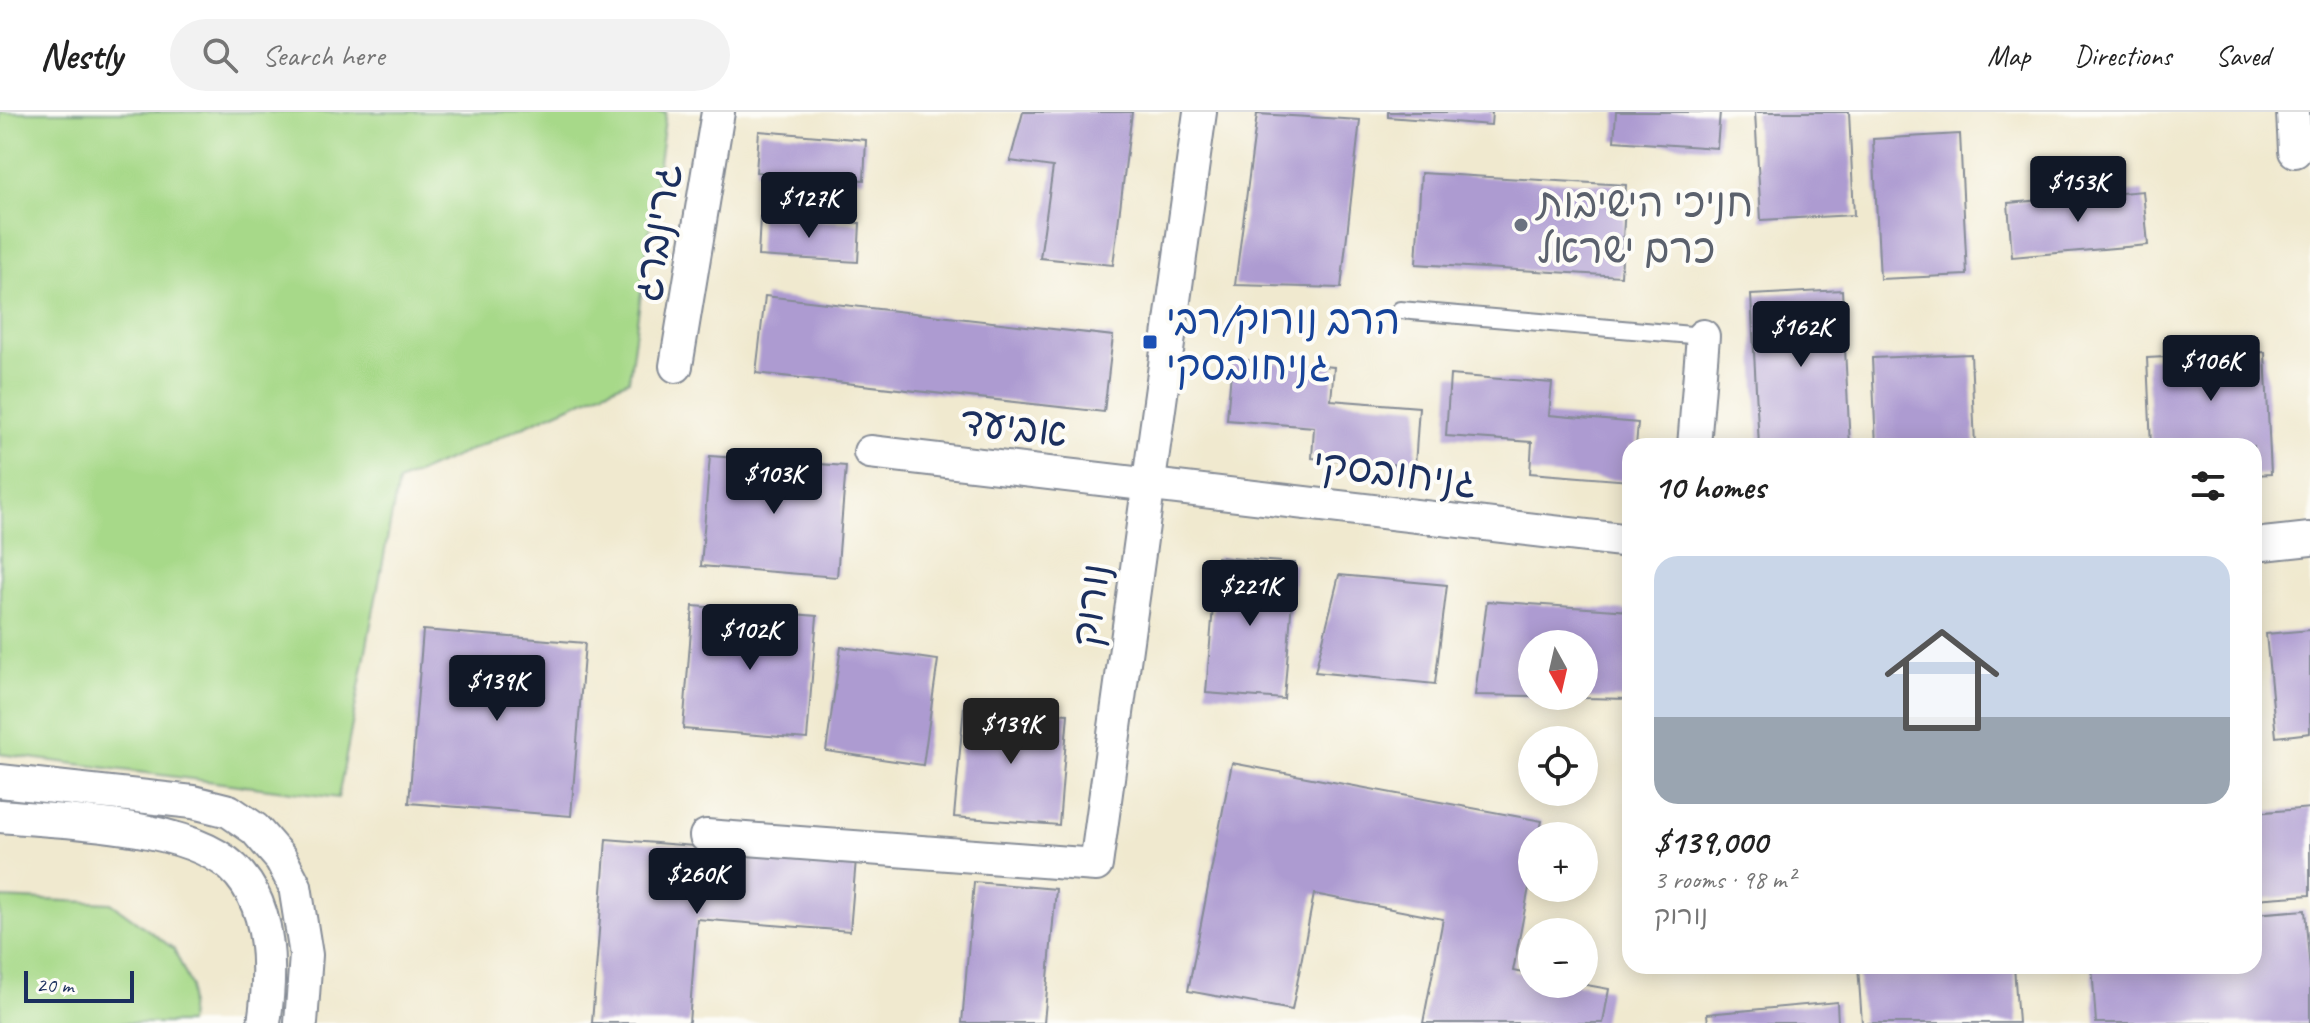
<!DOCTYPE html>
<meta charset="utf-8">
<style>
:root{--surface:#fff;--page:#f2f2f2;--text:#222;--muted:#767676;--line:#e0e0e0;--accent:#111827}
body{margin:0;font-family:Caveat,"Playpen Sans Hebrew",sans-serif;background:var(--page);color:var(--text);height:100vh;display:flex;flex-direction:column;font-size:30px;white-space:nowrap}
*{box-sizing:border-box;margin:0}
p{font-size:26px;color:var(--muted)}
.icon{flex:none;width:44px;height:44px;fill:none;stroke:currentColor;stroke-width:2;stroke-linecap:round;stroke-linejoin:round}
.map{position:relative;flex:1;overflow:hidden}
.drawer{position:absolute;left:1622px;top:326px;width:640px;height:536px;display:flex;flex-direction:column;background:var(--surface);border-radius:24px;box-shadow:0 4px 20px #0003}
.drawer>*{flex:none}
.needle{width:52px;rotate:172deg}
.buttons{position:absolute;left:1518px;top:518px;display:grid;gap:16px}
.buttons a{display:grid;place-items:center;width:80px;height:80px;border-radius:50%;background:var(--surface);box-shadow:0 4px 20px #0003;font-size:40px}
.scale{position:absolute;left:24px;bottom:20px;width:110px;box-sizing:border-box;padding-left:8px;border:4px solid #1b2f5e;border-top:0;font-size:22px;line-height:28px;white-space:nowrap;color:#1b2f5e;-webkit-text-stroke:6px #fdfcf7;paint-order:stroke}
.price{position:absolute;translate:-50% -68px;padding:0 18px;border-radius:8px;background:var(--accent);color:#fff;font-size:26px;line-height:52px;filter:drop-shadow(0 2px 4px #0008)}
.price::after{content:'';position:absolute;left:50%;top:48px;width:24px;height:18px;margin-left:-12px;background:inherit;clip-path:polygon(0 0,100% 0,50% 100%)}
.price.active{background:#222;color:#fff}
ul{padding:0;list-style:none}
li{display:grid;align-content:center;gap:16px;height:424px;padding:0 32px}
li span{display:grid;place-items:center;height:248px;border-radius:24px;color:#555}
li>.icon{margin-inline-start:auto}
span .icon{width:144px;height:144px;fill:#fffc;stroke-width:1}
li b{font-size:34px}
h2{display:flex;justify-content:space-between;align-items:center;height:96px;padding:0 32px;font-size:34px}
header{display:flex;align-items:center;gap:48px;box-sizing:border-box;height:112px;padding:0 40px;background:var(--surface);border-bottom:2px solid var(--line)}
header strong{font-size:38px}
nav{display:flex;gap:44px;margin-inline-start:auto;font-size:28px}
.search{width:560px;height:72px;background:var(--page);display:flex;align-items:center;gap:20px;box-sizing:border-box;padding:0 28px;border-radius:44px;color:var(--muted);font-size:30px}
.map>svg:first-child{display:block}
</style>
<header>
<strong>Nestly</strong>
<div class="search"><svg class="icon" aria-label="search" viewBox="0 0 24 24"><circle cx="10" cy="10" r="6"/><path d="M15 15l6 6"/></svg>Search here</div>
<nav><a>Map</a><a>Directions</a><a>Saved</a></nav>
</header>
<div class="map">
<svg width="2310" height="911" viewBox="0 0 2310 911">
<rect width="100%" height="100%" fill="#fdfcf7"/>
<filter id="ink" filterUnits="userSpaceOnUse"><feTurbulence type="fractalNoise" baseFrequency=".0125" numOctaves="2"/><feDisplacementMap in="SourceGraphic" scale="16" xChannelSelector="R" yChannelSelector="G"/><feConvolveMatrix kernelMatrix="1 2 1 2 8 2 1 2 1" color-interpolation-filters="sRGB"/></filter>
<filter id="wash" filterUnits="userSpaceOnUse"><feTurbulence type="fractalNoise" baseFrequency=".006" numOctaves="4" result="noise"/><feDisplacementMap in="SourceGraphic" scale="32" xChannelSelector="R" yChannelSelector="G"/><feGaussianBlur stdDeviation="1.8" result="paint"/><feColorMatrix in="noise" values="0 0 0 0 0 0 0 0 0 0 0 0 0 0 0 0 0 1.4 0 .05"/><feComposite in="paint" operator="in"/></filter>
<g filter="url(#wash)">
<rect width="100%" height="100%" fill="#f0e9cf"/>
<g fill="#a7d989" stroke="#618474" stroke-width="2">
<path d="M0,0H666L629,268L398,370L338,686L0,642Z"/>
<path d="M0,786L111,791L174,837L191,874L188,911H0Z"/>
</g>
<g id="blocks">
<g fill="#ad9bd1">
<path d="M1023,0H1132L1113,153L1040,146L1053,55L1010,49Z"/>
<path d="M1388,0H1492L1491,13L1388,5Z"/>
<path d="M1616,0H1720L1717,36L1614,29Z"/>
<path d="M1755,0H1849L1854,103L1761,108Z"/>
<path d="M1257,2L1360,8L1341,176L1235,173Z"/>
<path d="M759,19L866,28L864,68L756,60Z"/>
<path d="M1960,22L1967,163L1880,167L1873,27Z"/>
<path d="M1421,61L1626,73L1621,164L1416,152Z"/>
<path d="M2143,79L2148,133L2012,145L2008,91Z"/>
<path d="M760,105L860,111L858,150L758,144Z"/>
<path d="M1842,178L1850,334H1759L1751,183Z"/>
<path d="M765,184L1113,224L1104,300L756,261Z"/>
<path d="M2265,240L2271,362L2254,363V334H2151L2147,246Z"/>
<path d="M1971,242L1975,334H1876L1872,246Z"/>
<path d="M1232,247L1334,255L1331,288L1419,295L1415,354L1312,346L1314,315L1227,308Z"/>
<path d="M1450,263L1552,271L1549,303L1638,311L1636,334H1630V369L1530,361L1532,330L1446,324Z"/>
<path d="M710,344L846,354L837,465L701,454Z"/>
<path d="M1217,445L1295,451L1284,587L1206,581Z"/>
<path d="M1339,463L1447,473L1435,572L1315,560Z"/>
<path d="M1487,489L1630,499V587L1584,586V532H1532V584L1475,583Z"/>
<path d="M693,494L817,504L807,627L683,617Z"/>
<path d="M423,518L585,531L571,704L409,691Z"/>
<path d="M2310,518V621L2276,625L2266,522Z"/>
<path d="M841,535L938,548L923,653L826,639Z"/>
<path d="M964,594L1068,602L1059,713L954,705Z"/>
<path d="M1232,651L1542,709L1539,724H1532V760L1513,859L1532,863V872H1581L1609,877L1603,911H1423L1443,807L1314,782L1292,898L1188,879Z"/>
<path d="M2310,696V783L2254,787V701Z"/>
<path d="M606,727L856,747L850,819L697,807L689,911H592Z"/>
<path d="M974,770L1056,777L1044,911H962Z"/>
<path d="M2305,798L2310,860V911H2096L2092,854H2254V802Z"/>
<path d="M1858,854H2014L2018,911H1862Z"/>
<path d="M1837,890L1838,911H1708L1707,902Z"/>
</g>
</g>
</g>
<g filter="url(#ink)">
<use href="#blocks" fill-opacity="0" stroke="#868c96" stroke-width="2"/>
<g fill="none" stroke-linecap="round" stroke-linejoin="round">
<g stroke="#868c96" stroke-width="20">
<path id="lane" d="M1400,198L1703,224"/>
</g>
<g stroke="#868c96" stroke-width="36">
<g id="street">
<path d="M2293,0L2295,39"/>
<path d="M676,254L718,0"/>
<path d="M1694,334L1703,224"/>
<path d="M870,340L1630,429"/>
<path d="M2254,433L2310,427"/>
<path d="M0,669L193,690L229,699L255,717L281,747L295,774L306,843L301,911"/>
<path d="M0,704C64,710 198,711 240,763C273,802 271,864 264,911"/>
<path d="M706,724L1096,753L1200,0"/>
</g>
</g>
<use href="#lane" stroke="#fff" stroke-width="16"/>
<use href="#street" stroke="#fff" stroke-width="32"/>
</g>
</g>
<circle fill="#6b7280" stroke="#fdfcf7" stroke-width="3" cx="1521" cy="113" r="8"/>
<rect fill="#1a4fb4" stroke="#fdfcf7" stroke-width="3" x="1142" y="222" width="16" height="16" rx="4"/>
<g text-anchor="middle" stroke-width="8" stroke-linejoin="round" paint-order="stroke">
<g font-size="40" fill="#5b616d" stroke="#fdfcf7" text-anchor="start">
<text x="1537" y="104">חניכי הישיבות<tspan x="1537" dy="46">כרם ישראל</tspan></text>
</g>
<g font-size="40" fill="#1b2f5e" stroke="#fdfcf7">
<text transform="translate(656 120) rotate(-81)" y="14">גרינברג</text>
<text transform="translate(1014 314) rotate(7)" y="14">אביעד</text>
<text transform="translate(1395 360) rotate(7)" y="14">גניחובסקי</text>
<text transform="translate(1090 493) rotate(-82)" y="14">נורוק</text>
</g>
<g font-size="40" fill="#164399" stroke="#fdfcf7" text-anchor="start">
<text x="1166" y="221">הרב נורוק/רבי<tspan x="1166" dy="46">גניחובסקי</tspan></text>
</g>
</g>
</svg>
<div class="buttons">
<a><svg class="needle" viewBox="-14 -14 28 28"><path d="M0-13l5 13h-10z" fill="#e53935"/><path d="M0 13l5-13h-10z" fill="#767676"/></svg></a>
<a><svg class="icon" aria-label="locate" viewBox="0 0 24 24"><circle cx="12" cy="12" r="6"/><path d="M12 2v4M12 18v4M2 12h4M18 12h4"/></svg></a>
<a>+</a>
<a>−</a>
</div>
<div class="scale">20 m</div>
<b class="price" style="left:2078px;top:112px">$153K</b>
<b class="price" style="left:809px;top:128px">$127K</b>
<b class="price" style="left:1801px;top:257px">$162K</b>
<b class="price" style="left:2211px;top:291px">$106K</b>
<b class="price" style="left:774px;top:404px">$103K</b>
<b class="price" style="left:1250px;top:516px">$221K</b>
<b class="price" style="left:750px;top:560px">$102K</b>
<b class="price" style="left:497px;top:611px">$139K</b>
<b class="price active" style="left:1011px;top:654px">$139K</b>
<b class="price" style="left:697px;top:804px">$260K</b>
<section class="drawer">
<h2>10 homes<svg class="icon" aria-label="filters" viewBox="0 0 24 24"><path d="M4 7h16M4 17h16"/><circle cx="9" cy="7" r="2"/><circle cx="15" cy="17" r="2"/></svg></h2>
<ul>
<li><span style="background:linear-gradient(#c9d6e8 65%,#9aa5b1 0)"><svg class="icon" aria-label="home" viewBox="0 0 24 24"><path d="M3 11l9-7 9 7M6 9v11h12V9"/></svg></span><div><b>$139,000</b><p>3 rooms · 98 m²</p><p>נורוק</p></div></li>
</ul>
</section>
</div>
